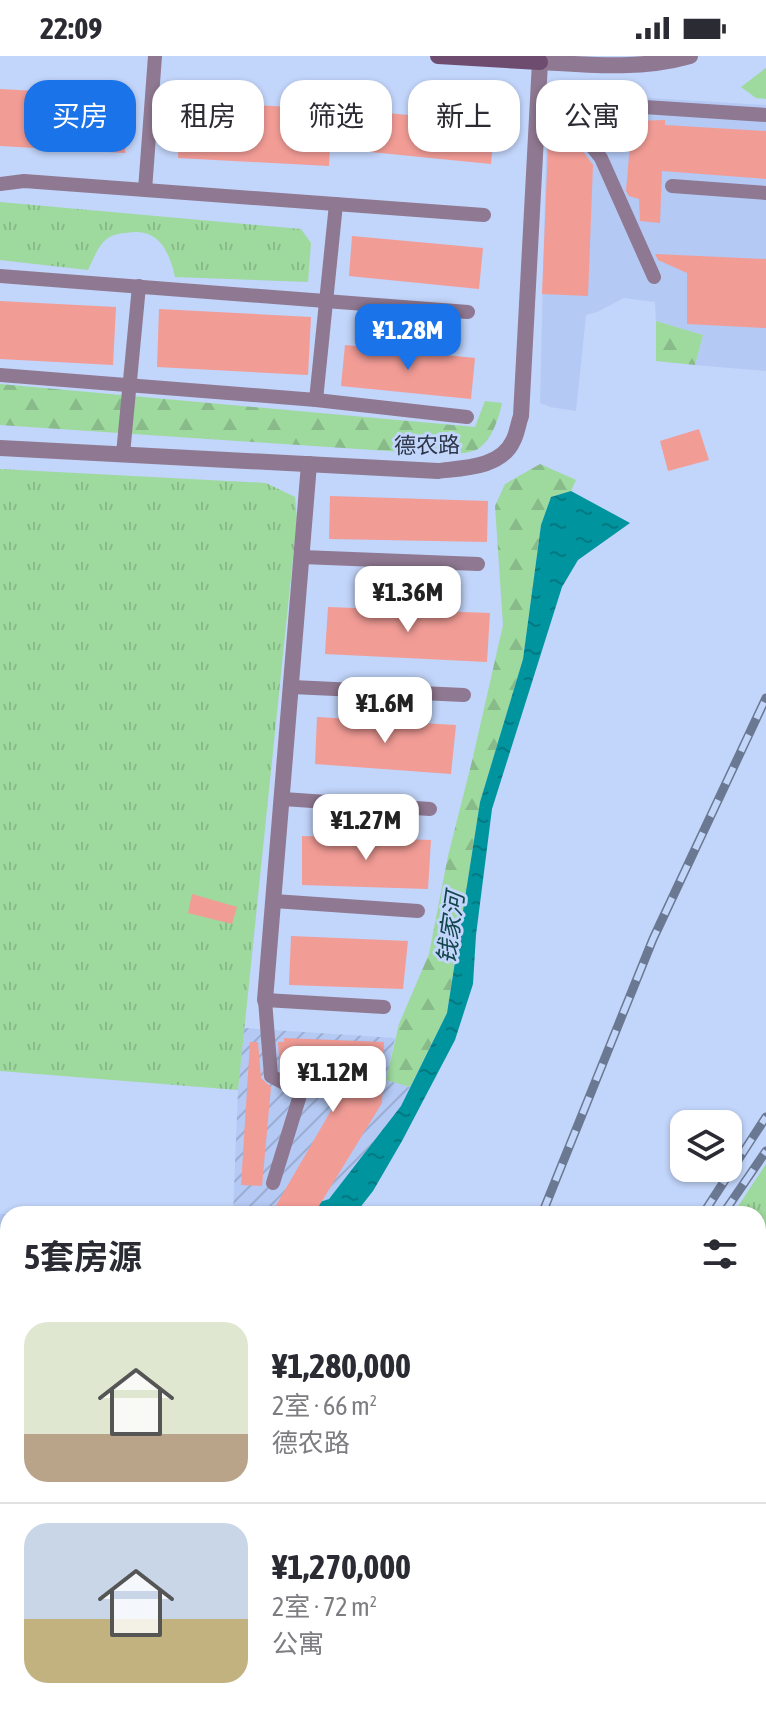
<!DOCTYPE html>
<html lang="zh">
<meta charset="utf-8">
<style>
:root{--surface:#fff;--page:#f7f7f7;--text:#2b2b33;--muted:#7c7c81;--line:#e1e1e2;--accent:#1a73e8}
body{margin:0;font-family:"Asap Condensed","Noto Sans SC",sans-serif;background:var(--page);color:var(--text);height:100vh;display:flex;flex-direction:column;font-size:30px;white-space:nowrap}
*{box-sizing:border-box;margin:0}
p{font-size:26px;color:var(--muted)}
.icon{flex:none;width:44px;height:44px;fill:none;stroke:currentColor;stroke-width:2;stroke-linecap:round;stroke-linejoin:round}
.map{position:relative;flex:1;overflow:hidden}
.sheet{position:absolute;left:0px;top:1150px;width:766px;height:514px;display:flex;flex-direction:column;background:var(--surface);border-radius:24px 24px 0 0;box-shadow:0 2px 6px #0004}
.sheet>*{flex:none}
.hud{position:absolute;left:24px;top:24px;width:718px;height:72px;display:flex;gap:16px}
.buttons{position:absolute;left:670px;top:1054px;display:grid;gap:16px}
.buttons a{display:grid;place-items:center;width:72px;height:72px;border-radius:16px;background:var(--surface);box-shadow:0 2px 6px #0004;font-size:40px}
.price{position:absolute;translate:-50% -68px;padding:0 18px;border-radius:16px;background:#fff;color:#222;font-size:26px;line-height:52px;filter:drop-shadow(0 2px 4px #0008)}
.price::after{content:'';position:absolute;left:50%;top:48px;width:24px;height:18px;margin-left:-12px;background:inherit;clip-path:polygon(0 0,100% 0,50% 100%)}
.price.current{background:var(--accent);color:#fff}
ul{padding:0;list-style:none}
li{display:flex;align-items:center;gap:24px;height:200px;padding:0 24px}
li+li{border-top:2px solid var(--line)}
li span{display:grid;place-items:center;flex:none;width:224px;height:160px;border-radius:24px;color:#555}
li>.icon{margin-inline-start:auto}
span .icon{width:96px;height:96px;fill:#fffc;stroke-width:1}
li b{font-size:34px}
h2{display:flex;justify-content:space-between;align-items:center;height:96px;padding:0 24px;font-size:34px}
.tag{padding:0 28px;border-radius:24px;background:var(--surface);box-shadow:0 2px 6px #0004;font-size:28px;line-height:72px}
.tag.current{background:var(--accent);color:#fff}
.status{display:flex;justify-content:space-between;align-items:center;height:56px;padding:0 40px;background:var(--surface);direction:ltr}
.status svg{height:22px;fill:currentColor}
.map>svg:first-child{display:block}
</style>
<div class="status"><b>22:09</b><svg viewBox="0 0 49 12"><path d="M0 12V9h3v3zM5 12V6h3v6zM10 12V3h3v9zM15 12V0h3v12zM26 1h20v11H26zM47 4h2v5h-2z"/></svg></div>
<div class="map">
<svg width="766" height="1663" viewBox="0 0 766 1663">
<defs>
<pattern id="industrial-furrows" width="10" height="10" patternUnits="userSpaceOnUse" patternTransform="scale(2)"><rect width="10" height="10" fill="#b4c9f3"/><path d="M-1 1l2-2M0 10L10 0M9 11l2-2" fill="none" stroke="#9badd2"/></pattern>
<pattern id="grass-tufts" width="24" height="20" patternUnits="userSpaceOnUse" patternTransform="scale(2)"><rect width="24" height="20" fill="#9ed99d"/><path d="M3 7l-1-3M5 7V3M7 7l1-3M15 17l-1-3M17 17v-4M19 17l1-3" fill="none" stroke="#88bb89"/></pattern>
<pattern id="forest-firs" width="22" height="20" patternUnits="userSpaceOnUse" patternTransform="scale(2)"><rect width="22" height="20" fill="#9ed99d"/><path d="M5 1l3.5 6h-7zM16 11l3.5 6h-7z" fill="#88bb89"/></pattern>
<pattern id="water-ripples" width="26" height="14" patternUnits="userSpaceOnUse" patternTransform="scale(2)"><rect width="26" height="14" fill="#00949f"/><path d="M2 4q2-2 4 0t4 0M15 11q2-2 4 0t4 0" fill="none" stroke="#037a83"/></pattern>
</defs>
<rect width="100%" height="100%" fill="#c2d5fa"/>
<g fill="#b4c9f3">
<path d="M567,37L766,49V315L695,309L703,279L656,265L655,246L624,242L597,256L586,259L576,355L550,351L540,347L547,60Z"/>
<path d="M0,1158H8V1656H150L148,1663H0Z"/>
</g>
<path fill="url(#industrial-furrows)" d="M244,972L395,982L386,1024L410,1031L401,1050L329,1143L305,1151L301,1158H233L238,1034Z"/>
<g fill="url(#grass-tufts)">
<path d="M0,146L301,173L311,187L308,226L175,221C169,194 158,171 126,177C121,177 112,179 108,182C98,189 93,204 88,214L0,204Z"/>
<path d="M0,413L266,427L295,441L297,463L238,1034L0,1015Z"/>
<path d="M766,1108V1250L758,1262V1158H733Z"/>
<path d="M758,1499L766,1505V1556L758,1565Z"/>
</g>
<g fill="url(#forest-firs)">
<path d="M766,12V43L756,42L741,31Z"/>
<path d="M656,265L703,279L695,309L656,305Z"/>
<path d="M0,328L475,371L485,345L502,347C499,362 491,387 476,394C468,397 457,398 448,399L0,369Z"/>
<path d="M540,408L576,424L571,435L551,441L541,469L523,603L480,746L447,957L410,1031L386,1024L399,968L429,898L448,800L473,701L503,569L495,450L505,428Z"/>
<path d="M0,1420L8,1421V1481L0,1494Z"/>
<path d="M222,1656H289L283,1663H208Z"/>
</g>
<path fill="url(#water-ripples)" d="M571,435L630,467L578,504L562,531L492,753L476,879L473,928L455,984L402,1085L373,1135L355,1158H301L305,1151L329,1143L401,1050L447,957L480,746L523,603L541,469L551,441Z"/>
<g fill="#f29c96">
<path d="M0,33L128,40L125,97L0,90Z"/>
<path d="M180,45L365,55L495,67L491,108L330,92L329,110L178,102Z"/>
<path d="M665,64V69L766,75V123L662,115L660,167L640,165L639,143L629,140L626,135L632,65Z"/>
<path d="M548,91L582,94L593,109L588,240L542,238Z"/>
<path d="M352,180L483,192L479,233L349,220Z"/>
<path d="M655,198L766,203V272L687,268V217L658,204Z"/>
<path d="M0,245L116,251L113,309L0,303Z"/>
<path d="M159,253L311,261L308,319L157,311Z"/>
<path d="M345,289L475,302L471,343L341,330Z"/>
<path d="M699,373L709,404L668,415L660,385Z"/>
<path d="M330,440L488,445L487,486L329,483Z"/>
<path d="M328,551L490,557L487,606L325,598Z"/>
<path d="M317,661L456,669L451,718L315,708Z"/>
<path d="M302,780L431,784L428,833L302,829Z"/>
<path d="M192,838L237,851L232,868L188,857Z"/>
<path d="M291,880L408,885L403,933L289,929Z"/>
<path d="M284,982L384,986L382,1047L314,1158H271L354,1015L280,1013L278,986H284Z"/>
<path d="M250,986H258L261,1022L271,1031L262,1130L241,1129Z"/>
</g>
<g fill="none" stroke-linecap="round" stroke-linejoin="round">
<g stroke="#8f7891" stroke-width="14">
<path d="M538,44L766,59"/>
<path d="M549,45L582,78L601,102L654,221"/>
<path d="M0,128L24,125L484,159"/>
<path d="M672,130L766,137"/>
<path d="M145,134L155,0"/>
<path d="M0,220L468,256"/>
<path d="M0,319L316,344L467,361"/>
<path d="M316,344L336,148"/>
<path d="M123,398L139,230"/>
<path d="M302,501L478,508"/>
<path d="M292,631L464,639"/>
<path d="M283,743L430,753"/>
<path d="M274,845L418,855"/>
<path d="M273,1127L301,1036L271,1020L265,944L384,951"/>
<path d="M0,1249H8"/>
<path d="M0,1304L8,1305"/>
<path d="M0,1348L8,1349"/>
<path d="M0,1515L8,1510"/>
<path d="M0,1567L8,1568"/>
<path d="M0,1615L8,1616"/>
<path d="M0,1662L11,1663"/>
<path d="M113,1663L121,1656"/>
</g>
<g stroke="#8f7891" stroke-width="16">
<path d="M0,392L438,415C462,412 501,412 513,385C517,378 518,368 521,360L540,6C589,9 641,14 690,0"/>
<path d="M265,944L309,408"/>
</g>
<path stroke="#6d4c70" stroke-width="16" d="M438,0L540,6"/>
<g stroke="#6b7892" stroke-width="9">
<g id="rail">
<path d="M542,1158L653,883L766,642"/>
<path d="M703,1158L766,1061"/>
<path d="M723,1158L766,1095"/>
<path d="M318,1663L324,1656"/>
<path d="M341,1663L347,1656"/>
<path d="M415,1663V1656"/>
</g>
</g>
<use href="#rail" stroke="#c2d5fa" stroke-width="6" stroke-dasharray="18" stroke-linecap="butt"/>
</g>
<g text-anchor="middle" stroke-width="6" stroke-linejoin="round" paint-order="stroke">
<g font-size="22" fill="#2c3547" stroke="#c2d5fa">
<text transform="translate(427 389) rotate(-1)" y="8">德农路</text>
</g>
<g font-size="24" font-style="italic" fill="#12464b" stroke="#c2d5fa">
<text transform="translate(451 872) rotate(-82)" y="8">钱家河</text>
</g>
</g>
</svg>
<div class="buttons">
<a><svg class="icon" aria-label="layers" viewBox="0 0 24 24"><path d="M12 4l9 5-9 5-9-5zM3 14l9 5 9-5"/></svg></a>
</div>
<b class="price current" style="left:408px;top:316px">¥1.28M</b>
<b class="price" style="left:408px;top:578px">¥1.36M</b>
<b class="price" style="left:385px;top:689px">¥1.6M</b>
<b class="price" style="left:366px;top:806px">¥1.27M</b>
<b class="price" style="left:333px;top:1058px">¥1.12M</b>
<div class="hud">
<a class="tag current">买房</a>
<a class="tag">租房</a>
<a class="tag">筛选</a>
<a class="tag">新上</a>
<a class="tag">公寓</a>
</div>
<section class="sheet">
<h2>5套房源<svg class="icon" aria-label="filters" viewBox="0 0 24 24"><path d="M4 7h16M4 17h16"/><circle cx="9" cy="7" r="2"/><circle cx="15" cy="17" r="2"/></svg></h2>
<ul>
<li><span style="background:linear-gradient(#dfe7d0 70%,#b9a48a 0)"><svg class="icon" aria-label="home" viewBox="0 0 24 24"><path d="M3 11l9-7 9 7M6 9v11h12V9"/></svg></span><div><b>¥1,280,000</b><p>2室 · 66 m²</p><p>德农路</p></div></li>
<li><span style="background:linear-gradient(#c9d6e8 60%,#c2b280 0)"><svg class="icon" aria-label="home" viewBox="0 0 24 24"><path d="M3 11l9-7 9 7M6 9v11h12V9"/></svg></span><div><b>¥1,270,000</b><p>2室 · 72 m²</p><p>公寓</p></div></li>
</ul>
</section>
</div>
